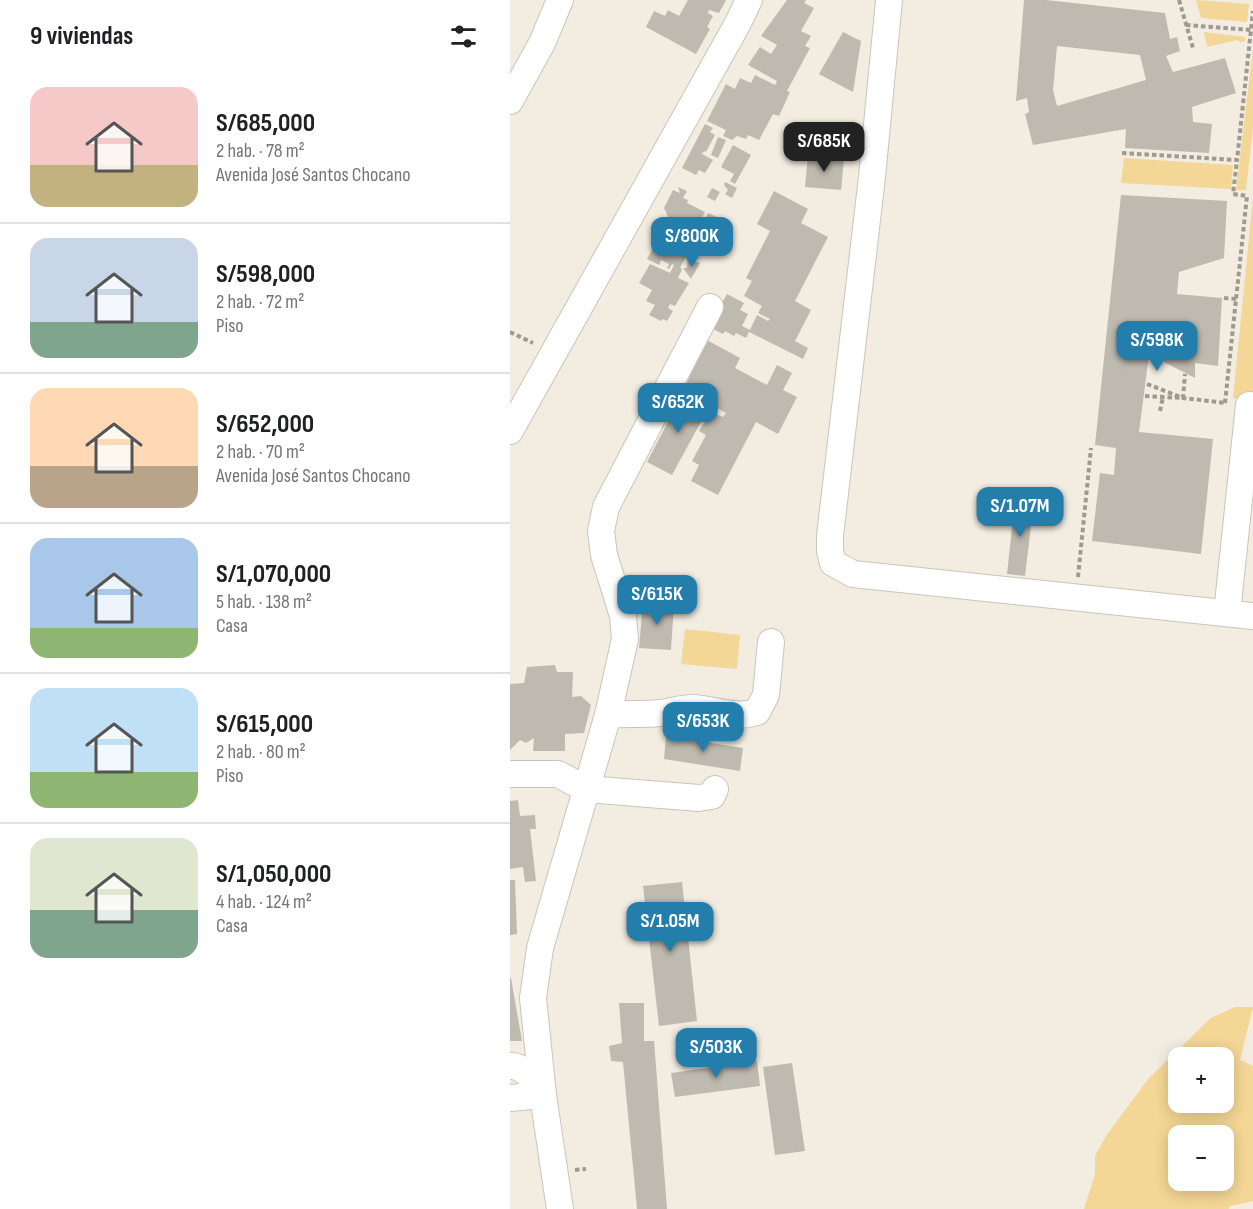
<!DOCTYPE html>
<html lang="es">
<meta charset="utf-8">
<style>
:root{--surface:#fff;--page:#f6f6f6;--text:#202124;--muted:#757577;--line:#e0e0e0;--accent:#237eac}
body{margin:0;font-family:"Sofia Sans Condensed",sans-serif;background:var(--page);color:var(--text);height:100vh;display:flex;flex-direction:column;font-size:22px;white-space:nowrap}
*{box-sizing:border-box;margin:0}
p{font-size:20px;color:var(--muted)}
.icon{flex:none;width:33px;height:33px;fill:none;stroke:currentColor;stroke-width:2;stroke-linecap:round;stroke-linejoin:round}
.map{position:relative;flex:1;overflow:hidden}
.drawer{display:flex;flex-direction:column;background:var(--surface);width:510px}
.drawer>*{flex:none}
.controls{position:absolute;left:658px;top:1047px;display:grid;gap:12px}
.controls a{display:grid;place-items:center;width:66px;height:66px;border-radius:12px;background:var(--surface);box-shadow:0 3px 15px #0003;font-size:30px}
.price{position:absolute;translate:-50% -51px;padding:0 14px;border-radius:12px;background:var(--accent);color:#fff;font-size:20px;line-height:39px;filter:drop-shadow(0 2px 3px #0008)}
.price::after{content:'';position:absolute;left:50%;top:36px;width:18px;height:14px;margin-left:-9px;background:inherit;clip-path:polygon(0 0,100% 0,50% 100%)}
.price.active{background:#222;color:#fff}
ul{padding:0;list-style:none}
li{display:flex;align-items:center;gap:18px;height:150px;padding:0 30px}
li+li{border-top:2px solid var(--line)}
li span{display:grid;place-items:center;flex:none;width:168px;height:120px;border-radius:18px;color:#555}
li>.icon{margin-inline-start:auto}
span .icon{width:72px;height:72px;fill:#fffc;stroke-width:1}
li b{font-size:26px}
h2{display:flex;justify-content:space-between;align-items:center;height:72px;padding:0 30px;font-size:26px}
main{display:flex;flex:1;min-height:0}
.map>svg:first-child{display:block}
</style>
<main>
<section class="drawer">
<h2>9 viviendas<svg class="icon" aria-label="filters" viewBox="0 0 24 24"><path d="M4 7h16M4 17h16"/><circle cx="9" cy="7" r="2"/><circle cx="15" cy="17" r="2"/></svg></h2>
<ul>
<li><span style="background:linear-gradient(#f6c9c9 65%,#c2b280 0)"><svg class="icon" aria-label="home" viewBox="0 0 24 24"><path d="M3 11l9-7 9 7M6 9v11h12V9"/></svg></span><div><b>S/685,000</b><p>2 hab. · 78 m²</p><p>Avenida José Santos Chocano</p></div></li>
<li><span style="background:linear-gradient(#c9d6e8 70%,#7fa58c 0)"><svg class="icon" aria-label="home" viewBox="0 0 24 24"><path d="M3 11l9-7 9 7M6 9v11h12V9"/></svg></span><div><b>S/598,000</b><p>2 hab. · 72 m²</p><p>Piso</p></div></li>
<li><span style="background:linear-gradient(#ffd9b3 65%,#b9a48a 0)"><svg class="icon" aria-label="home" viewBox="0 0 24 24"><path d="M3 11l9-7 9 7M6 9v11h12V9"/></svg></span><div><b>S/652,000</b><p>2 hab. · 70 m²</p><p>Avenida José Santos Chocano</p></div></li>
<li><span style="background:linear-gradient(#a9c7e8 75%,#8fb573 0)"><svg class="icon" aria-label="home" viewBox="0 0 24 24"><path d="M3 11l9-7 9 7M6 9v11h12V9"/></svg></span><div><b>S/1,070,000</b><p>5 hab. · 138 m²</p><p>Casa</p></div></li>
<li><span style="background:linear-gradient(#bfe0f5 70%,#8fb573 0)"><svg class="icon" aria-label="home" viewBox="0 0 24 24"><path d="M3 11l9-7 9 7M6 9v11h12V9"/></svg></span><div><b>S/615,000</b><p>2 hab. · 80 m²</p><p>Piso</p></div></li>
<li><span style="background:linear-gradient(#dfe7d0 60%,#7fa58c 0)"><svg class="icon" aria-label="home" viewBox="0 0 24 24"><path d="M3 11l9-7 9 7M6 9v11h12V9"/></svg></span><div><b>S/1,050,000</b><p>4 hab. · 124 m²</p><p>Casa</p></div></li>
</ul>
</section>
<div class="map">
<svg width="743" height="1209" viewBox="0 0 743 1209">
<rect width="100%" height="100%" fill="#f2ece1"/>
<g fill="#f4d696" fill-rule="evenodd">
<path d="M686,0L739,4L737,22L691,18Z"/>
<path d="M694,32L735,37V41L730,43L728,40L697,47Z"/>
<path d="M743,49V128L736,190H726Z"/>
<path d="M614,158L723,165L721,189L611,183Z"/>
<path d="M743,197V403L723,398Z"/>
<path d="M175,629L230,635L227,669L171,664Z"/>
<path d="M725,1007H743L730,1060L743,1066V1201L721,1206L718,1209H574L585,1174V1156L596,1136L639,1078L701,1018ZM669,1058H714V1102H669ZM669,1136H714V1180H669Z"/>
</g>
<g fill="#bfbaaf" fill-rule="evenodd">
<path d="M178,0H216L209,13L199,10L198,13L203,16L197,27L200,29L186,54L136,27L144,11L155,16L158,10L169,16Z"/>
<path d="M277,0H296L294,3L304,8L291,31L301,36L295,46L300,48L277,91L280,92L269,116L263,114L249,140L238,135L236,139L227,136L222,140L213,136L216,130L197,121L216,84L225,89L230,78L241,83L245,75L265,85L267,81L238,65L250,47L261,54L267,45L251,36Z"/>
<path d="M514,0H536L655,13L660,39L667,37L670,51L656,56L663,72L715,58L726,93L682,107L683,122L702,124L699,153L615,148L616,129L523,145L515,114L519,112L517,98L506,101ZM547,46L630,55L636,80L547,106L543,90Z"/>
<path d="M333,32L351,41L343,92L309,74Z"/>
<path d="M195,124L203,128L200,132L205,135L196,152L194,151L192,154L203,160L195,173L189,170L186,175L172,168Z"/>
<path d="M208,137L216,140L208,158L201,155Z"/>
<path d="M223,145L241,155L225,184L220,181L224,174L211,167Z"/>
<path d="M298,155L334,159L331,190L295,187Z"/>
<path d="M215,182L227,188L222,198L215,194L218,190L214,185Z"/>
<path d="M168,187L177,191L173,198L178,200L177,203L195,212L189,223L192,225L198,213L211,219L198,243L186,237L170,268L172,269L168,278L179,283L165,306L160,304L158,308L163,311L157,321L153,319L151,321L139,315L145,305L136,301L142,290L129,283L140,264L160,273L164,265L162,264L159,269L157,268L159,264L151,260L149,265L137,259L159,219L154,208L163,190L170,193Z"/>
<path d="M202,188L210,192L205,201L197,197Z"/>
<path d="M264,191L298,209L291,223L318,237L285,301L301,310L285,341L298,348L293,359L239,332L236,338L226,333L224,336L215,331L213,334L203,329L197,340L230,358L225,368L257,385L267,365L282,373L273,390L287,397L268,434L246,422L208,495L181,481L189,465L182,461L196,435L189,431L201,412L213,417L216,413L174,389L194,345L185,340L207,298L213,301L217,294L234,303L230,310L238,314L232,326L240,330L247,315L258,321L260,319L248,313L252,306L234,296L242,281L236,278L260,231L247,224Z"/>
<path d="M611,195L717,201L714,258L669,272L667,294L712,298L708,366L685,363V378L654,362L657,341L641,339L629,432L703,439L691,554L582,541L590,473L604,475L606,448L585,445Z"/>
<path d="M178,259L190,263L181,279L173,268H177Z"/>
<path d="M173,393L199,407L162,475L137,462Z"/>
<path d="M505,500L524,502L515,576L497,574Z"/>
<path d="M133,602L164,604L161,650L129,648Z"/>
<path d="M45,665L47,672H63L62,697L71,696L81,705L74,733L55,734V751H23L24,738L16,743L10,740L0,750V684L14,683L17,667Z"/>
<path d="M156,736L233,748L230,771L154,759Z"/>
<path d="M8,800L10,816L25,815L26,829H20L26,881L15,882L13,867L0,869V801Z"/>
<path d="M0,880H5L7,934L0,935Z"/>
<path d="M172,882L187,1021L149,1026L133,886Z"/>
<path d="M0,978H1L12,1041H0Z"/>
<path d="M109,1003H134V1041H144L157,1209H127L113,1062L101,1061L99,1046L112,1043Z"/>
<path d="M247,1061L250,1086L165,1097L161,1073Z"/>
<path d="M282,1063L295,1151L265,1155L253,1067Z"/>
</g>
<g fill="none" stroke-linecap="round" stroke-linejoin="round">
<g stroke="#cac5ba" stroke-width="28">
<g id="minor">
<path d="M379,0L362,177L320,536V551L323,563L343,574L743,616"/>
<path d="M0,101L32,43L50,0"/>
<path d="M0,431L228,23L239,0"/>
<path d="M717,613L739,405"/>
<path d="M98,715C115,713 132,715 149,713C160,712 171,708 182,708C204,709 225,719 247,712L256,695L261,642"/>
<path d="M0,774H48L76,789L189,798L202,796L205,789"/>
<path d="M0,1066C16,1065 24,1083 33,1095"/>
<path d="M0,1098L33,1095"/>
<path d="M50,1209L33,1095L23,998L30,948L98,715L115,639L113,616L94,555L91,531L96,507L200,307"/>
</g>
</g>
<g stroke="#9e9991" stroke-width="4" stroke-dasharray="4.5 3" stroke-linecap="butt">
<path d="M669,0L683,48"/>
<path d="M676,25L741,30"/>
<path d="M612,153L727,160L743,11"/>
<path d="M714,298L726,299"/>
<path d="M0,332L23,343"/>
<path d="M637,384L673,398L716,403"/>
<path d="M635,396L673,398L675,374"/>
<path d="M715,403L737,196L723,194L727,160"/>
<path d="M650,411L653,397"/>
<path d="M568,577L581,448"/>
<path d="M65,1170L76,1169"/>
</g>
<use href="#minor" stroke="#fff" stroke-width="26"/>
</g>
</svg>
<div class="controls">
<a>+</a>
<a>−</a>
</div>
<b class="price active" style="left:314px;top:173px">S/685K</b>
<b class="price" style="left:182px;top:268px">S/800K</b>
<b class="price" style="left:647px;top:372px">S/598K</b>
<b class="price" style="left:168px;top:434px">S/652K</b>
<b class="price" style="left:510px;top:538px">S/1.07M</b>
<b class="price" style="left:147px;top:626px">S/615K</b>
<b class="price" style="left:193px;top:753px">S/653K</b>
<b class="price" style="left:160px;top:953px">S/1.05M</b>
<b class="price" style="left:206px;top:1079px">S/503K</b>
</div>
</main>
